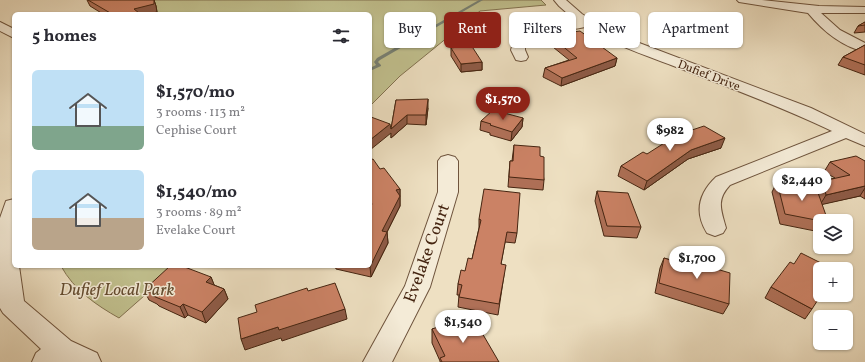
<!DOCTYPE html>
<meta charset="utf-8">
<style>
:root{--surface:#fff;--page:#f2f2f3;--text:#2b2b33;--muted:#7c7c81;--accent:#8f2418}
body{margin:0;font-family:Vollkorn,serif;background:var(--page);color:var(--text);height:100vh;display:flex;flex-direction:column;font-size:15px;white-space:nowrap}
*{box-sizing:border-box;margin:0}
p{font-size:13px;color:var(--muted)}
.icon{flex:none;width:22px;height:22px;fill:none;stroke:currentColor;stroke-width:2;stroke-linecap:round;stroke-linejoin:round}
.map{position:relative;flex:1;overflow:hidden}
.drawer{position:absolute;left:12px;top:12px;width:360px;height:256px;display:flex;flex-direction:column;background:var(--surface);border-radius:6px;box-shadow:0 1px 3px #0004}
.drawer>*{flex:none}
.guide{position:absolute;left:384px;top:12px;width:380px;height:36px;display:flex;gap:8px}
.controls{position:absolute;left:813px;top:214px;display:grid;gap:8px}
.controls a{display:grid;place-items:center;width:40px;height:40px;border-radius:6px;background:var(--surface);box-shadow:0 1px 3px #0004;font-size:20px}
.price{position:absolute;translate:-50% -34px;padding:0 9px;border-radius:14px;background:#fff;color:#222;font-size:13px;line-height:26px;filter:drop-shadow(0 1px 2px #0008)}
.price::after{content:'';position:absolute;left:50%;top:24px;width:12px;height:9px;margin-left:-6px;background:inherit;clip-path:polygon(0 0,100% 0,50% 100%)}
.price.on{background:var(--accent);color:#fff}
ul{padding:0;list-style:none}
li{display:flex;align-items:center;gap:12px;height:100px;padding:0 20px}
li span{display:grid;place-items:center;flex:none;width:112px;height:80px;border-radius:6px;color:#555}
li>.icon{margin-inline-start:auto}
span .icon{width:48px;height:48px;fill:#fffc;stroke-width:1}
li b{font-size:17px}
h2{display:flex;justify-content:space-between;align-items:center;height:48px;padding:0 20px;font-size:17px}
.pill{padding:0 14px;border-radius:6px;background:var(--surface);box-shadow:0 1px 3px #0004;font-size:14px;line-height:36px}
.pill.on{background:var(--accent);color:#fff}
.map>svg:first-child{display:block}
</style>
<div class="map">
<svg width="865" height="362" viewBox="0 0 865 362">
<rect width="100%" height="100%" fill="#eee0c2"/>
<filter id="stains"><feTurbulence type="fractalNoise" baseFrequency=".005" numOctaves="4"/><feColorMatrix values="0 0 0 0 .2 0 0 0 0 .09 0 0 0 0 .02 0 0 0 .5 -.17"/></filter>
<radialGradient id="worn" r=".72"><stop offset=".6" stop-color="#630" stop-opacity="0"/><stop offset="1" stop-color="#630" stop-opacity=".3"/></radialGradient>
<g fill="#c1c08e" stroke="#837250">
<path d="M96,0H541L546,5L480,11L400,76L370,106V14H156L130,1Z"/>
<path d="M61,266H178L119,318C96,305 74,290 61,266Z"/>
</g>
<g fill="none" stroke-linecap="round" stroke-linejoin="round">
<path fill="#778073" fill-rule="evenodd" d="M479,0H483L380,60L378,62L381,65V66L370,71V68L376,65L374,62L377,58Z"/>
<g stroke="#6f543d" stroke-width="2">
<g id="minor">
<path d="M554,0H566L582,14L604,28L634,41L811,108L865,134V146L846,138L730,185C716,200 721,210 726,228L723,233L715,236L707,233C694,212 699,193 716,177L832,131C780,106 725,86 671,65C642,54 612,44 585,27C565,31 544,33 525,44V50L528,57L526,60L521,61L516,60L511,50L514,39L539,29L576,21L559,6Z"/>
<path d="M737,0H762L819,6L865,7V13H821L840,30L865,43V52C841,46 823,31 808,13L739,2Z"/>
<path d="M0,22L14,29V38L0,31Z"/>
<path d="M448,155L455,157L458,161V192L430,287L392,362H363L405,286L438,192V161L441,157Z"/>
<path d="M14,199V266H19L24,301L71,341L97,353L101,362H32L36,353L41,349L3,313L0,308V218L6,201Z"/>
</g>
</g>
<use href="#minor" fill="#f4ebd7" fill-rule="evenodd"/>
</g>
<g fill="#af7057" stroke="#452511">
<path d="M87,0H154L156,6L157,12L147,14H103L90,6Z"/>
<path d="M865,22V32L854,33L858,26Z"/>
<path d="M549,35L617,58L615,66L561,86L543,77L545,68L569,60L548,43Z"/>
<path d="M865,45V75L838,65L843,57Z"/>
<path d="M451,48L482,62V70L461,72L451,56Z"/>
<path d="M396,100L428,108L426,125L407,124L391,138V129Z"/>
<path d="M523,118L522,127L511,141L490,135V133L480,130L481,121Z"/>
<path d="M514,145L540,156L544,180L543,190L508,187L510,161H512Z"/>
<path d="M721,148L688,159L644,190L618,176L621,166L647,154Z"/>
<path d="M370,160L380,169L400,189V206L387,232L388,243L371,277L336,269L335,266H370Z"/>
<path d="M865,161V199L860,196L822,204L820,221V232L780,224L772,192L777,182L817,191L823,181L835,178L824,172L830,162Z"/>
<path d="M597,191L641,227L637,238L604,236L595,201Z"/>
<path d="M479,219L517,233L515,243L505,242L501,264L504,275L498,315L458,307L459,295H457L458,284L472,259L479,228Z"/>
<path d="M664,258L701,269L703,265L729,304L723,314L655,293L660,268Z"/>
<path d="M211,277L214,285L224,289L228,299L206,323L188,315L185,318L159,306L157,304L149,300L144,290Z"/>
<path d="M771,287L812,309L805,319L765,298Z"/>
<path d="M432,329L467,330L499,362H440V361L432,343Z"/>
</g>
<g fill="#8e5b47" stroke="#452511">
<path d="M154,0L156,6L157,12L147,14H133L134,9Z"/>
<path d="M617,58L615,66L561,86L562,78Z"/>
<path d="M482,62V70L461,72V64Z"/>
<path d="M428,99V108L426,125V115Z"/>
<path d="M407,115V124L391,138V133L370,150V140L390,124L391,129Z"/>
<path d="M523,118L522,127L511,141L512,132Z"/>
<path d="M725,138L721,148L688,159L644,190L647,181L691,150Z"/>
<path d="M865,186V188L860,196L820,205L826,195Z"/>
<path d="M400,189V206L387,232L388,243L371,277L370,267L396,190Z"/>
<path d="M211,277L215,287L206,282Z"/>
<path d="M224,289L228,299L206,323L202,312Z"/>
<path d="M183,304L188,315L185,318L180,307Z"/>
<path d="M345,309L347,319L282,341L281,338L245,350L241,339L278,327Z"/>
</g>
<g fill="#cb8265" stroke="#452511">
<path d="M88,0H154V4L134,9L139,13L133,14H112Z"/>
<path d="M865,22V25L858,26Z"/>
<path d="M580,31L617,58L562,78L545,68L577,58L549,35Z"/>
<path d="M471,45L482,62L461,64L451,48Z"/>
<path d="M865,45V65L843,57Z"/>
<path d="M428,99L426,115H407L391,129L396,100Z"/>
<path d="M493,110L523,118L512,132L490,125L491,124L481,121Z"/>
<path d="M371,117L390,124L370,140V118Z"/>
<path d="M704,126L725,138L691,150L647,181L621,166L643,152L647,154L683,131L691,129L692,130Z"/>
<path d="M514,145L540,147V156L544,157V180L509,177L510,161H513Z"/>
<path d="M856,156L865,161V186L826,195L823,181L850,175L830,162Z"/>
<path d="M373,159L380,169L384,168L400,189L396,190L400,196L382,231L387,232L370,267L367,266H370V207L372,204L370,201V160Z"/>
<path d="M777,182L817,190L828,221H821L785,214Z"/>
<path d="M484,189L520,193L517,233L507,232L501,264L506,265L499,304L459,297L462,285L458,284L461,270L465,271L468,258L472,259L481,220L479,219Z"/>
<path d="M597,191L628,193L641,227L607,226Z"/>
<path d="M801,253L833,269H820V295H821L812,309L771,287L790,262L794,264Z"/>
<path d="M664,258L703,270V265L730,273L729,304L659,283Z"/>
<path d="M170,266H182L211,277L206,282L224,289L202,312L183,304L180,307L153,296L155,295L144,290Z"/>
<path d="M335,283L345,309L279,330L278,327L241,339L238,318L257,312L255,305L307,288L308,291Z"/>
<path d="M461,319L467,330L478,326L499,362H442L440,358L445,356L432,329Z"/>
</g>
<g text-anchor="middle" stroke-width="3" stroke-linejoin="round" paint-order="stroke">
<g font-size="12" fill="#452511" stroke="#f4ebd7">
<text transform="translate(709 75) rotate(21)" y="4">Dufief Drive</text>
</g>
<g font-size="17" fill="#452511" stroke="#f4ebd7">
<text transform="translate(426 253) rotate(-70)" y="6">Evelake Court</text>
</g>
<g font-size="17" font-style="italic" fill="#644c30" stroke="#f4ebd7">
<text x="117" y="295">Dufief Local Park</text>
</g>
</g>
<rect width="100%" height="100%" filter="url(#stains)"/>
<rect width="100%" height="100%" fill="url(#worn)"/>
</svg>
<div class="controls">
<a><svg class="icon" aria-label="layers" viewBox="0 0 24 24"><path d="M12 4l9 5-9 5-9-5zM3 14l9 5 9-5"/></svg></a>
<a>+</a>
<a>−</a>
</div>
<b class="price on" style="left:503px;top:121px">$1,570</b>
<b class="price" style="left:670px;top:152px">$982</b>
<b class="price" style="left:802px;top:202px">$2,440</b>
<b class="price" style="left:697px;top:280px">$1,700</b>
<b class="price" style="left:463px;top:344px">$1,540</b>
<div class="guide">
<a class="pill">Buy</a>
<a class="pill on">Rent</a>
<a class="pill">Filters</a>
<a class="pill">New</a>
<a class="pill">Apartment</a>
</div>
<section class="drawer">
<h2>5 homes<svg class="icon" aria-label="filters" viewBox="0 0 24 24"><path d="M4 7h16M4 17h16"/><circle cx="9" cy="7" r="2"/><circle cx="15" cy="17" r="2"/></svg></h2>
<ul>
<li><span style="background:linear-gradient(#bfe0f5 70%,#7fa58c 0)"><svg class="icon" aria-label="home" viewBox="0 0 24 24"><path d="M3 11l9-7 9 7M6 9v11h12V9"/></svg></span><div><b>$1,570/mo</b><p>3 rooms · 113 m²</p><p>Cephise Court</p></div></li>
<li><span style="background:linear-gradient(#bfe0f5 60%,#b9a48a 0)"><svg class="icon" aria-label="home" viewBox="0 0 24 24"><path d="M3 11l9-7 9 7M6 9v11h12V9"/></svg></span><div><b>$1,540/mo</b><p>3 rooms · 89 m²</p><p>Evelake Court</p></div></li>
</ul>
</section>
</div>
